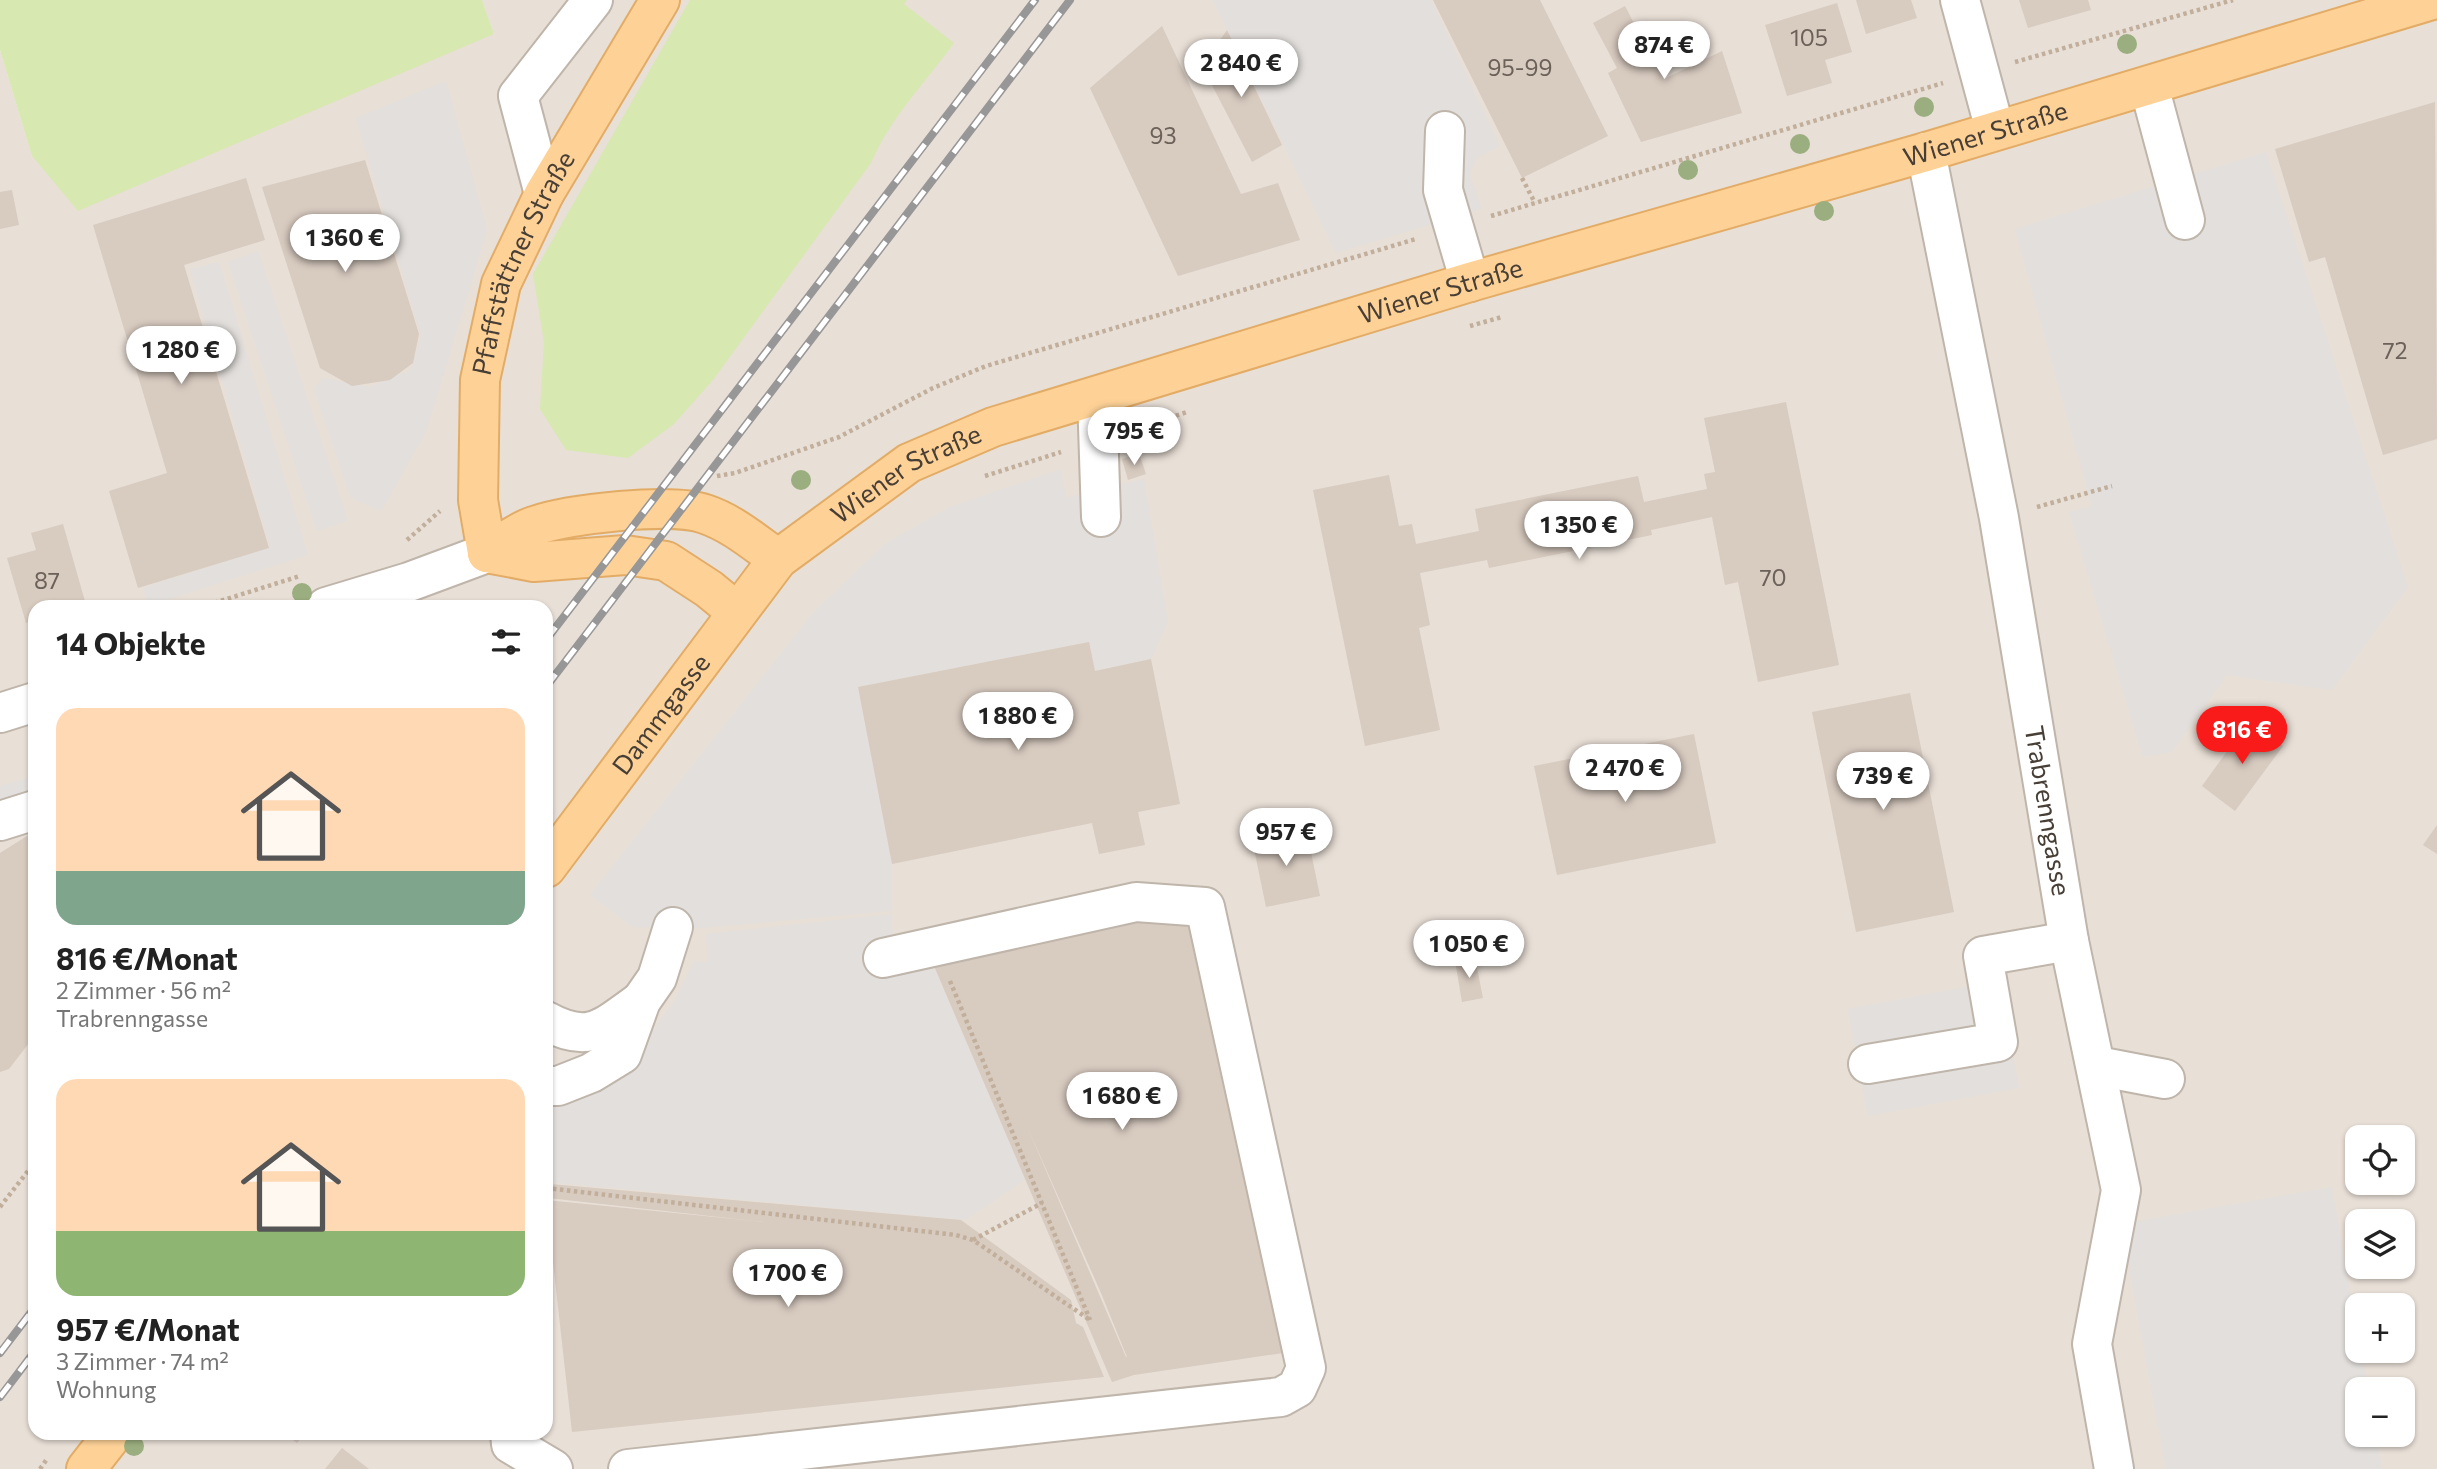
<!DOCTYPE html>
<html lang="de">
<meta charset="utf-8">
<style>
:root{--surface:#fff;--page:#f2f2f2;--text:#222;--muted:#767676;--accent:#f91b19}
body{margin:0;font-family:Commissioner,sans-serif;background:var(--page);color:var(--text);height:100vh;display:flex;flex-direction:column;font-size:26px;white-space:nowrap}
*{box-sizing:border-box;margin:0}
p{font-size:23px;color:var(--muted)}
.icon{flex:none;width:38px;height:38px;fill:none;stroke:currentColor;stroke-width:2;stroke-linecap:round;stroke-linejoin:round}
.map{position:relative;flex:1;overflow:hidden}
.panel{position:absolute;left:28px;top:600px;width:525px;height:840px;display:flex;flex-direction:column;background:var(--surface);border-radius:21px;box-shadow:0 2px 5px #0004}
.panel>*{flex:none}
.tools{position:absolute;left:2345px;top:1125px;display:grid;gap:14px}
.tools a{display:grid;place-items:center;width:70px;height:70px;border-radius:14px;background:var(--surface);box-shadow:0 2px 5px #0004;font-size:35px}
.price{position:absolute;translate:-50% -60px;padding:0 16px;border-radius:24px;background:#fff;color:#222;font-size:23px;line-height:46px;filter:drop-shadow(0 2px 4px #0008)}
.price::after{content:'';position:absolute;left:50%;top:42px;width:21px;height:16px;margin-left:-10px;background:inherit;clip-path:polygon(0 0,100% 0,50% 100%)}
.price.current{background:var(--accent);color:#fff}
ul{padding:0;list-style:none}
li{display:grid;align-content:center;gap:14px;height:371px;padding:0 28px}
li span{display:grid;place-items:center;height:217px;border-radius:21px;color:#555}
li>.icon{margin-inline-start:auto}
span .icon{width:126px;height:126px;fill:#fffc;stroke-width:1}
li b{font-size:30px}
h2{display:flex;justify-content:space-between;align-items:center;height:84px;padding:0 28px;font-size:30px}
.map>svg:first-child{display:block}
</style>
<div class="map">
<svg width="2437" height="1469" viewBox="0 0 2437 1469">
<rect width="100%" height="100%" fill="#f4eee8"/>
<path fill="#e8dfd6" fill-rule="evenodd" d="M482,0H2437V1469H0V50L32,156L494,34ZM35,607H546V1433H35ZM2357,1138H2403V1183H2357ZM2357,1222H2403V1267H2357ZM2357,1306H2403V1351H2357ZM2357,1390H2403V1435H2357Z"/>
<g fill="#d7e8b1">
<path d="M0,0H482L494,34L78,211L32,156L0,50Z"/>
<path d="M690,0H907L904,4L954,43C925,83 891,117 871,163L713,380L674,424L628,458L566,450L540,409L544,342L533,274Z"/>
</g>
<g fill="#e2dfdc">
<path d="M1213,0H1431L1500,146L1477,158L1470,175L1482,209L1336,253Z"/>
<path d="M446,81L487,230L426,432L381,511L351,498L314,389L323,378L369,387L411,370L421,336L356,118Z"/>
<path d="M2266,152L2408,587L2332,690L2227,675L2172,752L2143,757L2069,512L2092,506L2015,229Z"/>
<path d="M258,251L348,521L317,531L228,262Z"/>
<path d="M219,262L308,555L148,606L143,588L270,547L190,269Z"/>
<path d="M1061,469L1066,498L1144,479L1168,622L1151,659L1095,671L1089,642L858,687L892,864V911L701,928L633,927L590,895L814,612L885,544L950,507Z"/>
<path d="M35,776V815L0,832V786Z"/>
<path d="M891,914L895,966L928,952L1026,1179L966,1220L546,1182V1106L615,1081L674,1002L694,961L708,962L706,934Z"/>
<path d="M1999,981L2019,1088L1868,1116L1848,1009Z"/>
<path d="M2332,1187L2357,1330V1351H2361L2368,1389L2357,1390V1435H2376L2382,1469H2166L2121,1224Z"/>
</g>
<g fill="#d8cbc0" fill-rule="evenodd">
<path d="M1433,0H1540L1608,136L1522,178Z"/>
<path d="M1856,0H1911L1917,18L1866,34Z"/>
<path d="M2019,0H2088L2091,10L2028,28Z"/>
<path d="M1837,3L1852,52L1825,60L1832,83L1787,96L1765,25Z"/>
<path d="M1625,6L1641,37L1667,23L1680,48L1654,61L1664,79L1722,51L1742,113L1641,142L1608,73L1617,68L1593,23Z"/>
<path d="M1162,26L1241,194L1278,183L1300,240L1178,276L1090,88Z"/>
<path d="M1227,30L1282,145L1252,162L1202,66Z"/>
<path d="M2435,102L2437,439L2383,455L2325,257L2309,262L2275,149Z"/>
<path d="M365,160L419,334L413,363L390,380L352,386L320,368L262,187Z"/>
<path d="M246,178L265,240L184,265L269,548L138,588L109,491L167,473L93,225Z"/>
<path d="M12,190L19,225L0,229V192Z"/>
<path d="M1786,402L1839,665L1758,682L1738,582L1725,585L1712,517L1651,530L1652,535L1489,568L1487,560L1420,573L1430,625L1419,628L1440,730L1365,746L1313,490L1389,475L1399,526L1412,524L1416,544L1479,531L1475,509L1638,476L1644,502L1707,489L1704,474L1715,472L1704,418Z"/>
<path d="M1139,453L1146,474L1128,480L1122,459Z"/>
<path d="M63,524L86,605L35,607V620L26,623L7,558L36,550L31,533Z"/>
<path d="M1089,642L1095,671L1151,659L1180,804L1138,812L1145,845L1099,854L1092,823L892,864L858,687Z"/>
<path d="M1910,693L1954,912L1856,932L1812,712Z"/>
<path d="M2249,721L2283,746L2235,811L2202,786Z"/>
<path d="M1694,734L1716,843L1557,875L1534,766Z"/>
<path d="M2437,825V854L2423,845Z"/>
<path d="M1306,828L1320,896L1266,907L1252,839Z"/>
<path d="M35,831V1035L9,1069L0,1072V853Z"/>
<path d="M1107,913L1188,918L1283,1353L1134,1375L1112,1382L928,952ZM1026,1124L1101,1293L1127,1357H1126Z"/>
<path d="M1475,958L1483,998L1462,1002L1455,961Z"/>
<path d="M550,1184L961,1220L1071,1300L1076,1323L1083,1327L1104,1377L572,1432L546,1200L783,1224L548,1198Z"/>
<path d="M284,1433H305L297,1443Z"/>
<path d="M342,1448L369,1469H325Z"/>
</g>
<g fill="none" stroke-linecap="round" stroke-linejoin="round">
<g stroke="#bfb5aa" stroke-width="42">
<g id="minor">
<path d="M1960,0L1995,130"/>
<path d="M2149,86L2185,220"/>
<path d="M1445,131L1443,190L1470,282"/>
<path id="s1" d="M1926,152L1999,518L2069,941L2121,1190L2092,1344L2114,1469"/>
<path d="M544,194L518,96L593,0"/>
<path d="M1097,396L1101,517"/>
<path d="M326,607L409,582L487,553"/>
<path d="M0,713L35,702"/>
<path d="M0,821L35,810"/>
<path d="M546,1021C590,1045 604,1027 641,1001"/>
<path d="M1868,1064L1998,1042L1983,956L2069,941"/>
<path d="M2097,1066L2165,1079"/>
<path d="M546,1086H558L591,1073L622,1054L641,1001L657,978L673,927"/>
<path d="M510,1433L511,1444L553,1469"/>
<path d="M628,1469L1281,1397L1297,1388L1306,1368L1205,907L1136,902L883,958"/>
</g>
</g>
<g stroke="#e3ac66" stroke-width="42">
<g id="major">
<path id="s2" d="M487,553L478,500L480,380L501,284L544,194L660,0"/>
<path d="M487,553C502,544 518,531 534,526C569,514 671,502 705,514C732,523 754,542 778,559"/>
<path d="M487,553L534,562L625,555L666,561L709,589L737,612"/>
<path id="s3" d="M546,868L778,559L909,463L993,427L1470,282L1926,152L2432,0"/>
<path d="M86,1469L114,1433"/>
</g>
</g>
<g stroke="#c1ae9b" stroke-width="4.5" stroke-dasharray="3.5 3.5" stroke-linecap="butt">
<path d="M2015,62L2233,0"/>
<path d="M1522,178L1535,203"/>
<path d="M1491,216L1943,83"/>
<path d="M1470,326L1502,317"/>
<path d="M1136,429L1187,412"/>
<path d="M717,476L735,473L839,437L933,388L986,366L1416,239"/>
<path d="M985,476L1061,452"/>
<path d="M2037,507L2112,486"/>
<path d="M407,540L440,511"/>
<path d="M201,607L300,576"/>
<path d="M950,981L1090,1320"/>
<path d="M546,1188L956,1235L973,1240L1090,1320"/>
<path d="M0,1207L35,1162"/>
<path d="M973,1240L1042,1203"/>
<path d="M40,1469L47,1459"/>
</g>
<use href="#minor" stroke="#fff" stroke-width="38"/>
<use href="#major" stroke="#fed297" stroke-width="38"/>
<g stroke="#979797" stroke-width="8">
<g id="rail">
<path d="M546,640L1035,0"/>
<path d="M546,687L1070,0"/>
<path d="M0,1353L35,1307"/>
<path d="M0,1397L35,1351"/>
</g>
</g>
<use href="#rail" stroke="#fff" stroke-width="5" stroke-dasharray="16" stroke-linecap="butt"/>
</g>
<g fill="#9bae7f">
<circle cx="2127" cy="44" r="10"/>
<circle cx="1924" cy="107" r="10"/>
<circle cx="1800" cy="144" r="10"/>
<circle cx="1688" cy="170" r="10"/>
<circle cx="1824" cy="211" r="10"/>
<circle cx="801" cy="480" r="10"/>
<circle cx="302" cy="593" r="10"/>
<circle cx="134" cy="1446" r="10"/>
</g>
<g text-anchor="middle" stroke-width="5" stroke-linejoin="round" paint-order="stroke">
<g font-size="23" fill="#6b6158">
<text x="1809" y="46">105</text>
<text x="1520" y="76">95-99</text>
<text x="1163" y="144">93</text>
<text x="2395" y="359">72</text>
<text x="1773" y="586">70</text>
<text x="47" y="589">87</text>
</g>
<g font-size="26" fill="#473e36" stroke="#fff">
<text dy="9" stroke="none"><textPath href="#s3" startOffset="1675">Wiener Straße</textPath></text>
<text dy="9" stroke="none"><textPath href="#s2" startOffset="299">Pfaffstättner Straße</textPath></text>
<text dy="9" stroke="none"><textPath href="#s3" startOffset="1108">Wiener Straße</textPath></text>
<text dy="9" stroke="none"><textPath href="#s3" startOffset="541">Wiener Straße</textPath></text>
<text dy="9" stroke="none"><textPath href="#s3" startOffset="192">Dammgasse</textPath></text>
<text dy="9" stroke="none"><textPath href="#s1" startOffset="670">Trabrenngasse</textPath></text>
</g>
</g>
</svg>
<div class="tools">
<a><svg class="icon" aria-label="locate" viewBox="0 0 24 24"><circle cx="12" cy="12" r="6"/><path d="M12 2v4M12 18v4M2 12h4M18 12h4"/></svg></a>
<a><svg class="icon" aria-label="layers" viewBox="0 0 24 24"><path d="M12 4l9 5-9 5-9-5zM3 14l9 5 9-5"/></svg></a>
<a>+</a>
<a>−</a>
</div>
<b class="price" style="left:1664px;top:81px">874 €</b>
<b class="price" style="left:1241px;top:99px">2 840 €</b>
<b class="price" style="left:345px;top:274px">1 360 €</b>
<b class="price" style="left:181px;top:386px">1 280 €</b>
<b class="price" style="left:1134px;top:467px">795 €</b>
<b class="price" style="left:1579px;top:561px">1 350 €</b>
<b class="price" style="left:1018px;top:752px">1 880 €</b>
<b class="price current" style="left:2242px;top:766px">816 €</b>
<b class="price" style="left:1625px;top:804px">2 470 €</b>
<b class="price" style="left:1883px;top:812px">739 €</b>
<b class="price" style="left:1286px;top:868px">957 €</b>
<b class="price" style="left:1469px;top:980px">1 050 €</b>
<b class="price" style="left:1122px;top:1132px">1 680 €</b>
<b class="price" style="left:788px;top:1309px">1 700 €</b>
<section class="panel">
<h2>14 Objekte<svg class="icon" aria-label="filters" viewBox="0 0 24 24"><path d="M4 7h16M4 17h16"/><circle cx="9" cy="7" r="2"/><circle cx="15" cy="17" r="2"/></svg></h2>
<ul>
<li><span style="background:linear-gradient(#ffd9b3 75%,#7fa58c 0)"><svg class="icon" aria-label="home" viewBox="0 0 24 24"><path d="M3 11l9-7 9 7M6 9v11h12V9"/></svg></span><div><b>816 €/Monat</b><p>2 Zimmer · 56 m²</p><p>Trabrenngasse</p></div></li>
<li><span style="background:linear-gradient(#ffd9b3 70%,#8fb573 0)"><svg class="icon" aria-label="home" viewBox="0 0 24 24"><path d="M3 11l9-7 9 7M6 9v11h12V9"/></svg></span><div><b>957 €/Monat</b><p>3 Zimmer · 74 m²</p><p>Wohnung</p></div></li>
</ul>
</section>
</div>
